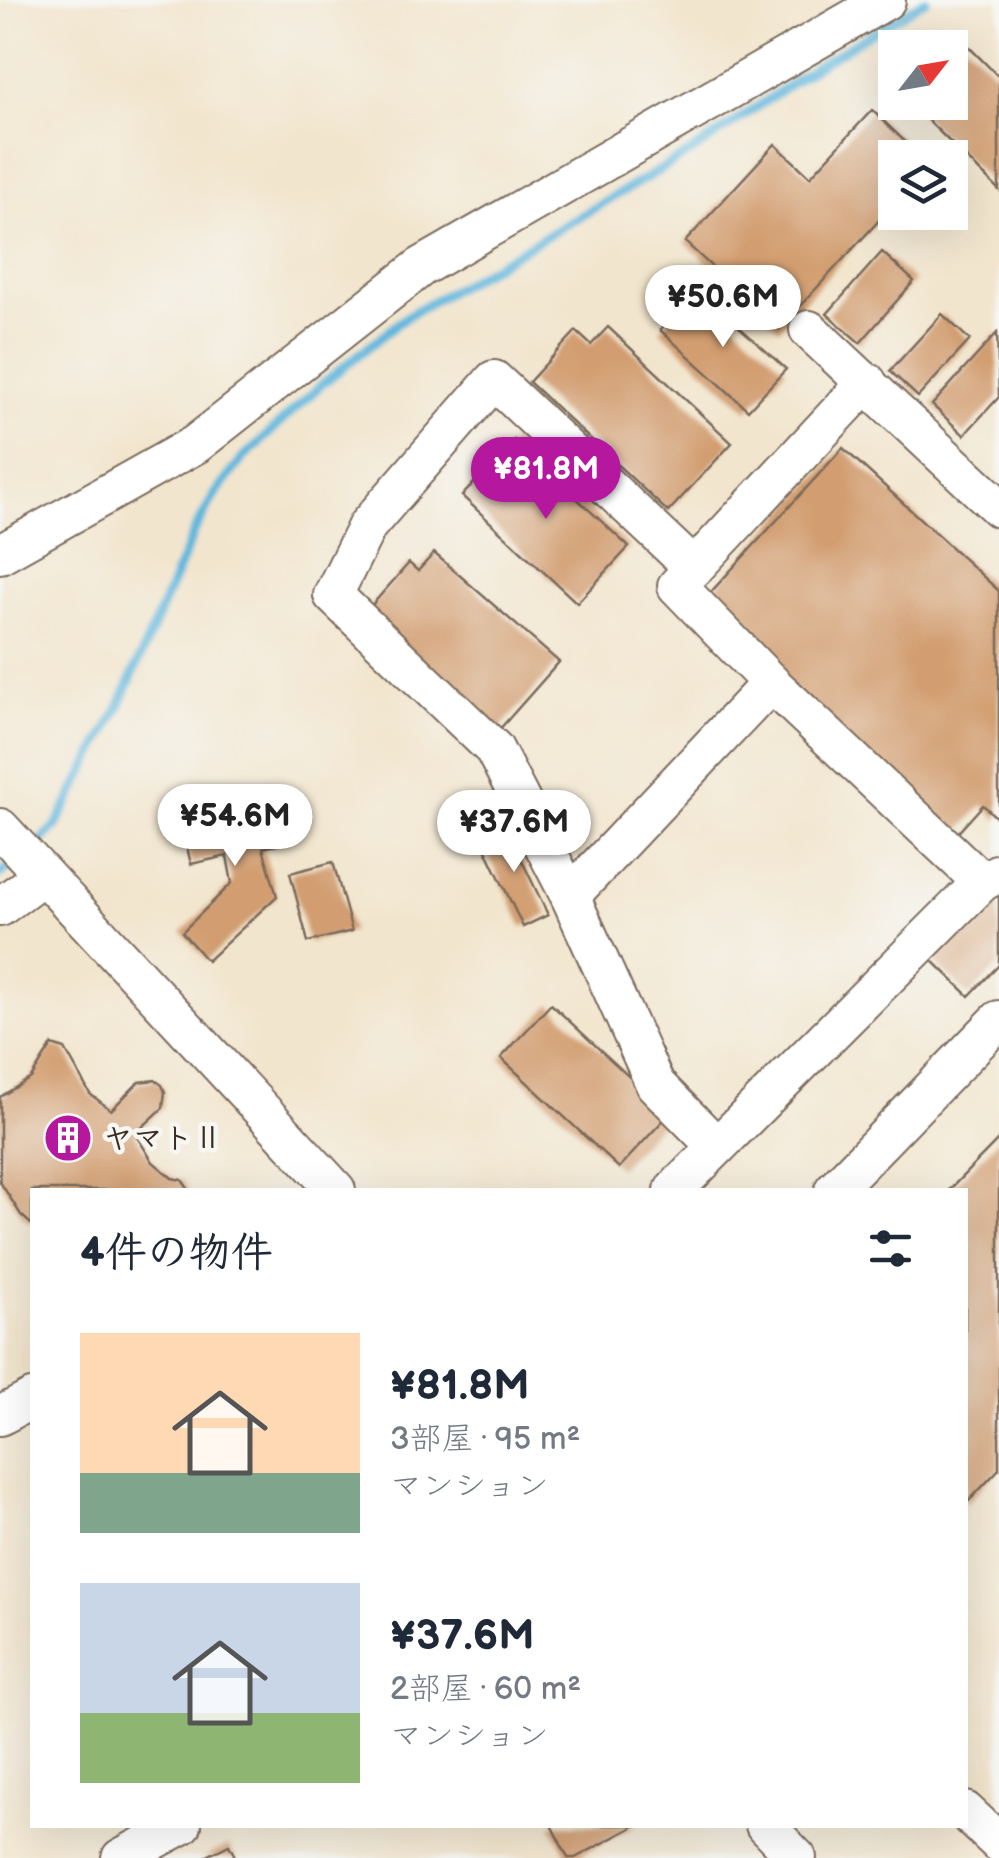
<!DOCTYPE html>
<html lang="ja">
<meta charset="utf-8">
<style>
:root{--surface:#fff;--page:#f6f6f7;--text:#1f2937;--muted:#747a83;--accent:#b5179e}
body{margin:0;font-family:"Balsamiq Sans","Klee One",sans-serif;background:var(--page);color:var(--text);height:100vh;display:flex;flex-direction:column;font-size:38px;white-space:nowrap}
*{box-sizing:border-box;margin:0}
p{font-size:32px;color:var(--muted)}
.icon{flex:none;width:55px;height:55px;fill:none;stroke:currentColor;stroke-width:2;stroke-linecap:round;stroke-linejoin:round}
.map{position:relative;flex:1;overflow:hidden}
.panel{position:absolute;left:30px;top:1188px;width:938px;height:640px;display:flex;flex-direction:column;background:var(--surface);border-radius:0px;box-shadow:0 10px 40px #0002}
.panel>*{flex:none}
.needle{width:65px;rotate:59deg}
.buttons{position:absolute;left:878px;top:30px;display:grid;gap:20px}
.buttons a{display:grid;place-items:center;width:90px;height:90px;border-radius:0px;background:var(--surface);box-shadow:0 10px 40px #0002;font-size:50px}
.price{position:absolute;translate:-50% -85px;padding:0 22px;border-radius:35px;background:#fff;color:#222;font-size:32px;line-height:65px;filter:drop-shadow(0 2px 5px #0008)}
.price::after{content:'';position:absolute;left:50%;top:60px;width:30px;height:22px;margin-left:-15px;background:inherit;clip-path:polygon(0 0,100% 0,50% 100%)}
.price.on{background:var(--accent);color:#fff}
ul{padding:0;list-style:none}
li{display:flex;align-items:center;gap:30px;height:250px;padding:0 50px}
li span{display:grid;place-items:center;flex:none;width:280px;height:200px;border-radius:0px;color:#555}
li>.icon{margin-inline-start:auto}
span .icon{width:120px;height:120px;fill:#fffc;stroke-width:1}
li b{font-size:42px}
h2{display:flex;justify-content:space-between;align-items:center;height:120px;padding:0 50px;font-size:42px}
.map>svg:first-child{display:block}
</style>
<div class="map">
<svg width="999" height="1858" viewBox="0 0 999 1858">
<rect width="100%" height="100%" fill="#f6f6f2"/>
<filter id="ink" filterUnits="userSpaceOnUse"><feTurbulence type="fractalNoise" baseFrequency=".01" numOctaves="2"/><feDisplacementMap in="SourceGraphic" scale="20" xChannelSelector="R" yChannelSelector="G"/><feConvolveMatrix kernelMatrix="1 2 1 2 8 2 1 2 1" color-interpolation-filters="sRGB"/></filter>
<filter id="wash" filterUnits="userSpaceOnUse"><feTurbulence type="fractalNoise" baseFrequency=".0048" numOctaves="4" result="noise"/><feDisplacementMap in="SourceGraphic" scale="40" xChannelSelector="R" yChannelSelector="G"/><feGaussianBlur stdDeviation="2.25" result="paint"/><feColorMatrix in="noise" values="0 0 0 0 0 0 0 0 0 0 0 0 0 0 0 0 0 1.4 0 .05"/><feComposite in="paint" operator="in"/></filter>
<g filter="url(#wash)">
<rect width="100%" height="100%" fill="#f2e5cd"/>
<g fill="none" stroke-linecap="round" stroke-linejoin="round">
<g stroke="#61b7dd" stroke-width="9">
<path d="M34,848L56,826L119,707L194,532L216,493L244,457L322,384L407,316L693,151L815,67L926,0"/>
<path d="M0,874L18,860"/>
</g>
</g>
<g id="blocks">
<g fill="#d29d70">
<path d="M965,43L999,77V190L909,102H950V59Z"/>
<path d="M872,110L922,158H895V203L779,329L685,242L775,144L810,177Z"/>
<path d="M882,252L914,281L860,343L827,314Z"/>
<path d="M697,289L786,369L748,410L660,330Z"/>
<path d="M942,314L970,340L918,397L890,371Z"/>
<path d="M608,327L732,443L668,512L529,382L576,331L591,345Z"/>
<path d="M997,333L999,397L964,435L932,405Z"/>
<path d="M514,440L629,547L577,603L462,496Z"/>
<path d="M843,448L999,591V820L983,805L954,837L700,604Z"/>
<path d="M434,553L559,662L498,731L364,614L409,563L418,571Z"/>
<path d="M278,797L288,842L263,848L277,896L207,961L182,932L232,883L227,856L191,864L185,839L196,837L191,817Z"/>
<path d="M504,823L548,915L523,927L479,835Z"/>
<path d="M333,862L352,931L308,942L290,873Z"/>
<path d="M999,888V965L969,996L930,958Z"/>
<path d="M551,1004L669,1114L619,1168L501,1058Z"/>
<path d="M52,1045L65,1049L90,1094L111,1110L139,1082L155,1080L162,1085L165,1092L163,1108L135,1134L153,1162L172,1178L182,1180L189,1190H32V1225L21,1215L0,1182V1097L31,1078Z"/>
<path d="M999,1139V1469L965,1505V1190H949Z"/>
<path d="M551,1825H637L575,1858H568Z"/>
<path d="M229,1845L236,1858H203Z"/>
</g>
</g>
</g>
<g filter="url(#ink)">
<use href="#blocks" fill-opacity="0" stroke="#7b6b5b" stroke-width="2.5"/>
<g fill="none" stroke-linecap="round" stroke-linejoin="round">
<g stroke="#7b6b5b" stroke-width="42">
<g id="minor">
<path d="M809,330L999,508"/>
<path d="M867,382L677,586L771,683L982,882"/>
<path d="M0,554L196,444L421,267L886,0"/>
<path d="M694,568L494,380L367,526L333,595L494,749L570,896L655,1084L716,1146"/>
<path d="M0,828L336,1190"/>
<path d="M570,896L771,683"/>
<path d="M0,907L43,875"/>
<path d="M674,1190L982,882L999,873"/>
<path d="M834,1190L999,1020"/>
<path d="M0,1416L32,1399"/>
<path d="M965,1811L999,1843"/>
<path d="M765,1825L797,1858"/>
<path d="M121,1858L182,1825"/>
</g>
</g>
<use href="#minor" stroke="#fff" stroke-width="38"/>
</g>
</g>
<defs>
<g id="building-disc" transform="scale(2.5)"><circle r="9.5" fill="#b5179e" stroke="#f6f6f2"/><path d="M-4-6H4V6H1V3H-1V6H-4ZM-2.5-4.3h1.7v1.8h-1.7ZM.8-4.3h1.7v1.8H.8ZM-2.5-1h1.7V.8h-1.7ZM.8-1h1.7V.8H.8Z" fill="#fff"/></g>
</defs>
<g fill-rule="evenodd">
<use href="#building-disc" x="68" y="1138"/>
</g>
<g text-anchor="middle" stroke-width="9" stroke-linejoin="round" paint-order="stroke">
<g font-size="30" font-weight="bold" fill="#3b2a1e" stroke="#f6f6f2" text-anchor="start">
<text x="103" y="1148">ヤマトⅡ</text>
</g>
</g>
</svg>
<div class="buttons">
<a><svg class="needle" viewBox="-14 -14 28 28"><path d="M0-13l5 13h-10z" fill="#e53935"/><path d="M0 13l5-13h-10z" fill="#747a83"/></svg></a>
<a><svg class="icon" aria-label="layers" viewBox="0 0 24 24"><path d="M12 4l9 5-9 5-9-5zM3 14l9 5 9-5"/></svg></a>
</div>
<b class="price" style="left:723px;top:350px">¥50.6M</b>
<b class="price on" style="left:546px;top:522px">¥81.8M</b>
<b class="price" style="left:235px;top:869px">¥54.6M</b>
<b class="price" style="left:514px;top:875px">¥37.6M</b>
<section class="panel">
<h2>4件の物件<svg class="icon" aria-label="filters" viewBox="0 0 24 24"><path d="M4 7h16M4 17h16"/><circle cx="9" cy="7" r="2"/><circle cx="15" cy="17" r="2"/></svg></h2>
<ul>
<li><span style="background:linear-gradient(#ffd9b3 70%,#7fa58c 0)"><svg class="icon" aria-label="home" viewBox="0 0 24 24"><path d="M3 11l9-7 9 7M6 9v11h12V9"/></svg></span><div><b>¥81.8M</b><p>3部屋 · 95 m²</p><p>マンション</p></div></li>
<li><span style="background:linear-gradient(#c9d6e8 65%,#8fb573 0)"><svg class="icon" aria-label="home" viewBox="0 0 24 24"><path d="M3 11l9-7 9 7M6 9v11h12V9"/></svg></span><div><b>¥37.6M</b><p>2部屋 · 60 m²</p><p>マンション</p></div></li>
</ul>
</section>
</div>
